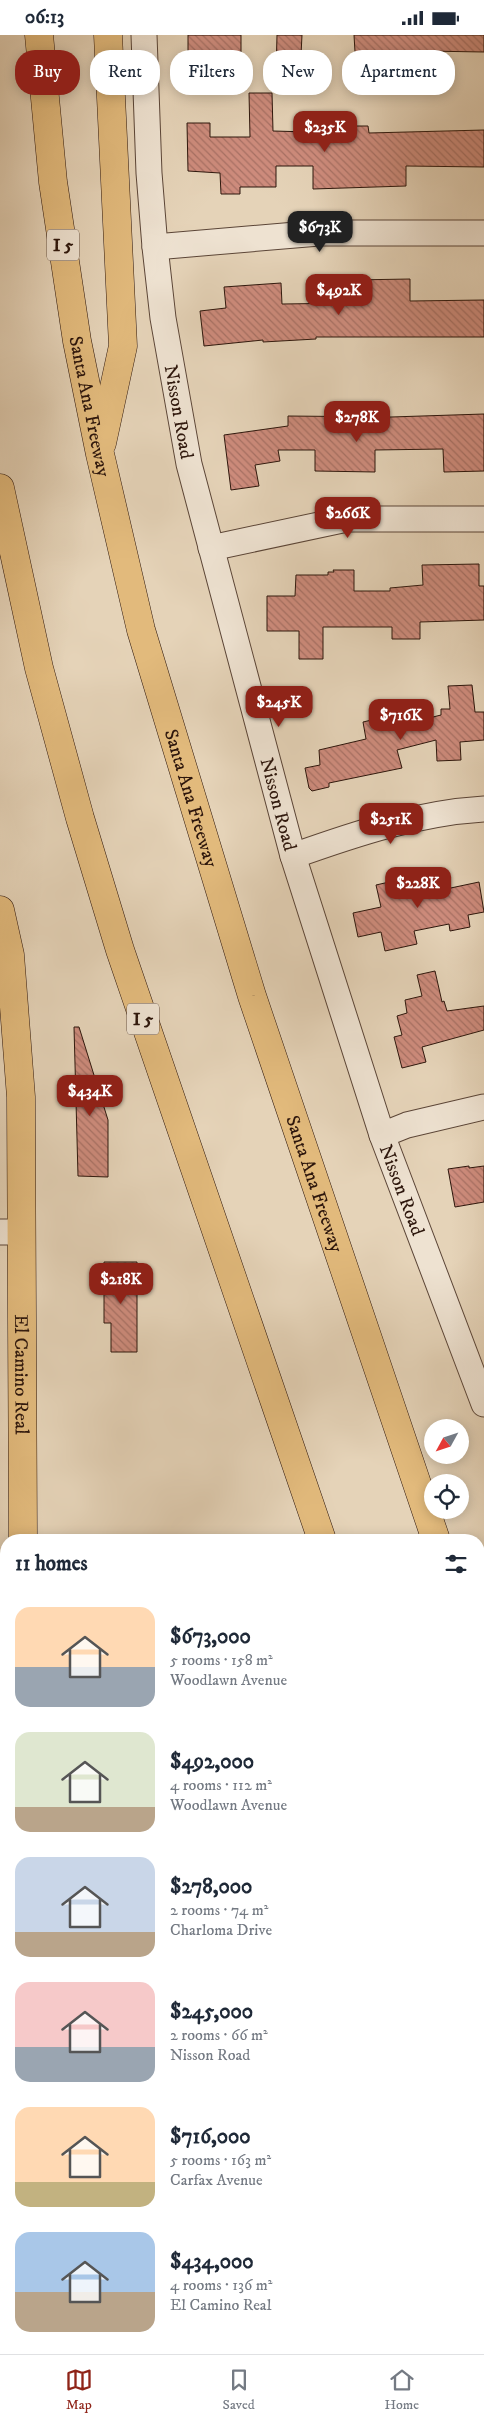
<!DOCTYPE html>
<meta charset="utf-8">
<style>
:root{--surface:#fff;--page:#f2f2f3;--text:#1f2937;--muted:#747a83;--line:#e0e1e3;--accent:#8f2418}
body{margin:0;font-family:"IM FELL DW Pica",serif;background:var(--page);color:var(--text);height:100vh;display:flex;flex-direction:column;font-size:19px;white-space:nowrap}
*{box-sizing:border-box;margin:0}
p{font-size:16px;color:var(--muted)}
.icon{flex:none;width:28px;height:28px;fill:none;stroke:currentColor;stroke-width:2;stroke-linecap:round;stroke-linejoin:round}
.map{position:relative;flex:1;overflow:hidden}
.panel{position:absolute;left:0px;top:1499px;width:485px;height:821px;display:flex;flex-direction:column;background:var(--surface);border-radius:20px 20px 0 0;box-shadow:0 2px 12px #0003}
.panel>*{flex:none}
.guide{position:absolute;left:15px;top:15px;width:455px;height:45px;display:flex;gap:10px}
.needle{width:32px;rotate:230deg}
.fabs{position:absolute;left:424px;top:1384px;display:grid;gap:10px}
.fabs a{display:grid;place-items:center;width:45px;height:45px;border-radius:50%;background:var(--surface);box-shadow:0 2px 12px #0003;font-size:25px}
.price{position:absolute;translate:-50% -42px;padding:0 11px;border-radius:10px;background:var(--accent);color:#fff;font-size:16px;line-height:32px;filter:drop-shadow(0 1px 2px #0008)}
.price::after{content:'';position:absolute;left:50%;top:30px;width:15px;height:11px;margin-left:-8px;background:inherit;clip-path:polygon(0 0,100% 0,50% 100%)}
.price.active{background:#222;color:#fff}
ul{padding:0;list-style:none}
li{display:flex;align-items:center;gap:15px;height:125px;padding:0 15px}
li span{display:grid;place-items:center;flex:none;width:140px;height:100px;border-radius:15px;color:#555}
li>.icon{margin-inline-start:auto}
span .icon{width:60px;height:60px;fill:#fffc;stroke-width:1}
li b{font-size:21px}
h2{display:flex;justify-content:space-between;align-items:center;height:60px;padding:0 15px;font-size:21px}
.tag{padding:0 18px;border-radius:20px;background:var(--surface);box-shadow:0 2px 12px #0003;font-size:18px;line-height:45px}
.tag.active{background:var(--accent);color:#fff}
.status{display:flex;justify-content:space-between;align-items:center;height:35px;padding:0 25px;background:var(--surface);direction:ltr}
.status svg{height:14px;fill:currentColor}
.dock{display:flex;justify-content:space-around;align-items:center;height:70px;border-top:1px solid var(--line);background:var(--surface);font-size:14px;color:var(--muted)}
.dock a{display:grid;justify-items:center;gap:2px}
.dock .active{color:var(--accent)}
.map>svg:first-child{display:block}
</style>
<div class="status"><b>06:13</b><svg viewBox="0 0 49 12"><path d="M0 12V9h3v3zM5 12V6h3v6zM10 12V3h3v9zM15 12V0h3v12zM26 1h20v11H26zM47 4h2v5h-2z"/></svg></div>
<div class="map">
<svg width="484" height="2319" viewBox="0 0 484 2319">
<defs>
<pattern id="building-back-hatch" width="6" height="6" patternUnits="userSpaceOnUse" patternTransform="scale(1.25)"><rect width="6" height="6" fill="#ce8c7d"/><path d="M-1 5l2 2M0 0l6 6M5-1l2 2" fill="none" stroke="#a87165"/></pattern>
</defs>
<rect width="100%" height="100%" fill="#e5d3b8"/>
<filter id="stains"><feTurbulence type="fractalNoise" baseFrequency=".004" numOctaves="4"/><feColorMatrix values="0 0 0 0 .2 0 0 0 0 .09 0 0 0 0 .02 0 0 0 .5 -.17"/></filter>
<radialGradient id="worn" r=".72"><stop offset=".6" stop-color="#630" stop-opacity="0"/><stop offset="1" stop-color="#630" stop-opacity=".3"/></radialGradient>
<g fill="url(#building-back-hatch)" stroke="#2d160c">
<path d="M188,0H241V17L188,18Z"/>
<path d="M277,0H302L300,39H276Z"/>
<path d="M354,0H484V17L424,16L423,34H392V19H371V16L355,17Z"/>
<path d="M249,58H272L273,96L347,98V91H368L369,98L484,95V132L406,131V151L313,154V131H276V152H240V159H221L220,138L188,136L187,88H210V102H250Z"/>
<path d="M410,244V266L484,265V302H316V304L263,307V305L204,311L200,276L226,273L224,252L281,248L282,269L353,268L352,245Z"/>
<path d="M484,379V436L444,437L443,414L375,415V437L315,436V415H278L280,426L255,430L259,451L231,455L224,400L288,391V381L391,382Z"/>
<path d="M479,529V551H484V585L420,587V604H392V592H323V624H299V596H267V561H295L296,540H328V537H334L333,535H354V556H390V553L423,550L422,530Z"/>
<path d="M472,650L475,677H484V705L460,707L461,725L437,726L436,705L397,715L402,733L329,748V752L312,756L309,753L305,733L320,730L319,715L366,704L363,687L402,678L405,689L441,680V674H450L448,651Z"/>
<path d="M442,835L446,854L479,847L484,877L468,880L470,892L450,896L449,889L414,896L417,909L385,916L381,897L358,902L353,878L381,872L376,850Z"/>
<path d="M435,936L442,967L444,966L447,976L484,971V995L422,1012L426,1027L402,1033L394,1002L402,1000L397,981L407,978L405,965L422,961L417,940Z"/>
<path d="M74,992H79L108,1085V1142L78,1141Z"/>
<path d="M469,1131V1133L484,1131V1167L455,1172L448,1134Z"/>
<path d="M104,1227H137V1317H111V1288H104Z"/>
</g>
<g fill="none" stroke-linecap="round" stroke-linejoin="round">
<g stroke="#5b4537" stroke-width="27">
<g id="minor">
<path id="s1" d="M144,0L149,138L155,212L163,283L189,429L293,821L382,1100L484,1369"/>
<path d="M155,212L319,198H484"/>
<path d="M211,513L347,484H484"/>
<path d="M293,821C355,799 417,778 484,774"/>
<path d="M382,1100L407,1090L484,1072"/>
<path d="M0,1197H21"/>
<path d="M0,2071H6"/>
<path d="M0,2146H6"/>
<path d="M0,2304L6,2305"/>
<path d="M53,2314L60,2319"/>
<path d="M198,2314L202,2319"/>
<path d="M382,2314L387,2319"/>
<path d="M136,2319L168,2314"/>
</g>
</g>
<g stroke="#2d160c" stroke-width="29">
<g id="major">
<path id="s2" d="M0,875L10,920L21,1062L23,1505"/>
<path d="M0,1824H6"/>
<path d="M479,1828H484"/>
<path d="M0,1875H6"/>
<path d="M479,1879H484"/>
<path d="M29,2314V2319"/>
</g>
</g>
<g stroke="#2d160c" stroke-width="29">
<g id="highway">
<path id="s3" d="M39,0L53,147L77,306L100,419L141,595L252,961L436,1505"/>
<path d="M102,408L123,311L108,0"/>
<path d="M0,453L39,633L80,783L120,915L322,1505"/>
<path d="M479,1632L484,1648"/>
<path d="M479,1964L484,1978"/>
<path d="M479,2227L484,2238"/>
</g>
</g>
<path stroke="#2d160c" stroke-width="3" stroke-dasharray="1 2.5" stroke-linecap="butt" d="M0,1908L6,1909"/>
<use href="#minor" stroke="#eee2d1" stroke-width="25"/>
<use href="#major" stroke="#e2ba7c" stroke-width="28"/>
<use href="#highway" stroke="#e2ba7c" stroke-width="28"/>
</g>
<g text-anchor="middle" stroke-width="4" stroke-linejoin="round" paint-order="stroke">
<g fill="#eee2d1" stroke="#675347" stroke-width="1">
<rect x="47" y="194.5" width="32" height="31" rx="4"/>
<rect x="127" y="968.5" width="32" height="31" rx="4"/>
</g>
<g font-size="18" font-weight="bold" fill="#2d160c">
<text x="63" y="216">I 5</text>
<text x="143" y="990">I 5</text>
</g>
<g font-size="19" fill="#2d160c" stroke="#eee2d1">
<text dy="7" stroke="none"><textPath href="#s3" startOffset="375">Santa Ana Freeway</textPath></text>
<text dy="7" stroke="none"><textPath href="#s1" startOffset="379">Nisson Road</textPath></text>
<text dy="7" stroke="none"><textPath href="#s3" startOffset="780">Santa Ana Freeway</textPath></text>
<text dy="7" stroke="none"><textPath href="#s1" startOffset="784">Nisson Road</textPath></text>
<text dy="7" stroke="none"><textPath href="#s3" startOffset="1185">Santa Ana Freeway</textPath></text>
<text dy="7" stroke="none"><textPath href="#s1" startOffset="1189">Nisson Road</textPath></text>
<text dy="7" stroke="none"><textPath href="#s2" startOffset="466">El Camino Real</textPath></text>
</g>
</g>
<rect width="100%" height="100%" filter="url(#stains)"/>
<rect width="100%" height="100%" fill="url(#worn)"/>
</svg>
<div class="fabs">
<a><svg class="needle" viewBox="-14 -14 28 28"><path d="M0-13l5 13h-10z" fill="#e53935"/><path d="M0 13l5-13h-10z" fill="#747a83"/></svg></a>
<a><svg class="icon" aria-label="locate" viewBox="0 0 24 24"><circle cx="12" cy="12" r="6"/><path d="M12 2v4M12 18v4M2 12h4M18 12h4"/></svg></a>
</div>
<b class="price" style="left:325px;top:118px">$235K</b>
<b class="price active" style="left:320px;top:218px">$673K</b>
<b class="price" style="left:339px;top:281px">$492K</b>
<b class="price" style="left:357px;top:408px">$278K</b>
<b class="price" style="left:348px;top:504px">$266K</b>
<b class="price" style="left:279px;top:693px">$245K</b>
<b class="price" style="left:401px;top:706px">$716K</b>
<b class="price" style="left:391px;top:810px">$251K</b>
<b class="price" style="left:418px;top:874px">$228K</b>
<b class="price" style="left:90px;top:1082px">$434K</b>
<b class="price" style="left:121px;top:1270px">$218K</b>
<div class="guide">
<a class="tag active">Buy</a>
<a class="tag">Rent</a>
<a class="tag">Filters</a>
<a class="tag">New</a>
<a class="tag">Apartment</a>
</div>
<section class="panel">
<h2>11 homes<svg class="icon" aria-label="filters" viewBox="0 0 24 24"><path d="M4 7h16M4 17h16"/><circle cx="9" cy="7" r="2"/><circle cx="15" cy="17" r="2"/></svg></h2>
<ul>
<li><span style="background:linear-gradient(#ffd9b3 60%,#9aa5b1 0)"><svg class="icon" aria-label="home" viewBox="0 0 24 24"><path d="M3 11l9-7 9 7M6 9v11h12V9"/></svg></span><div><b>$673,000</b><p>5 rooms · 158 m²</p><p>Woodlawn Avenue</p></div></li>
<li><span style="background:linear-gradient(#dfe7d0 75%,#b9a48a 0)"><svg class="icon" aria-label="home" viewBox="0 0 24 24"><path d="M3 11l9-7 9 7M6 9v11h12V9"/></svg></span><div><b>$492,000</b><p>4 rooms · 112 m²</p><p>Woodlawn Avenue</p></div></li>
<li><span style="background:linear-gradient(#c9d6e8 75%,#b9a48a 0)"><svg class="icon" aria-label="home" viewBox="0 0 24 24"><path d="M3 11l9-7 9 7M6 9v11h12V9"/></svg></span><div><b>$278,000</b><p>2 rooms · 74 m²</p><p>Charloma Drive</p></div></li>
<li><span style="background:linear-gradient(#f6c9c9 65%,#9aa5b1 0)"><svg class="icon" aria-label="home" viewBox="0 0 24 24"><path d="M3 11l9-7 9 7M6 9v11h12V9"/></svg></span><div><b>$245,000</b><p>2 rooms · 66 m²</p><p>Nisson Road</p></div></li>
<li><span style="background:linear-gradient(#ffd9b3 75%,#c2b280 0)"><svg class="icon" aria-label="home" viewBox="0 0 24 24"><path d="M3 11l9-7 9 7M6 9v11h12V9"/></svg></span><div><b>$716,000</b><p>5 rooms · 163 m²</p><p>Carfax Avenue</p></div></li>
<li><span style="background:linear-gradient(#a9c7e8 60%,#b9a48a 0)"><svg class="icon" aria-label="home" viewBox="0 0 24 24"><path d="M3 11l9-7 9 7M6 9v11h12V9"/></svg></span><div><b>$434,000</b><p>4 rooms · 136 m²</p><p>El Camino Real</p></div></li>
</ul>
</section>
</div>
<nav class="dock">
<a class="active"><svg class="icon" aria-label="map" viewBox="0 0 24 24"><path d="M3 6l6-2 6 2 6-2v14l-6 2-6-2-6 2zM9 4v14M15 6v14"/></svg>Map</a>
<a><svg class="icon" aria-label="saved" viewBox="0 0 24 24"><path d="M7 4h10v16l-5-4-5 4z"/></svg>Saved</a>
<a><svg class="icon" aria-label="home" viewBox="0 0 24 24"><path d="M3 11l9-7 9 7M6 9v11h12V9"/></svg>Home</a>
</nav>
